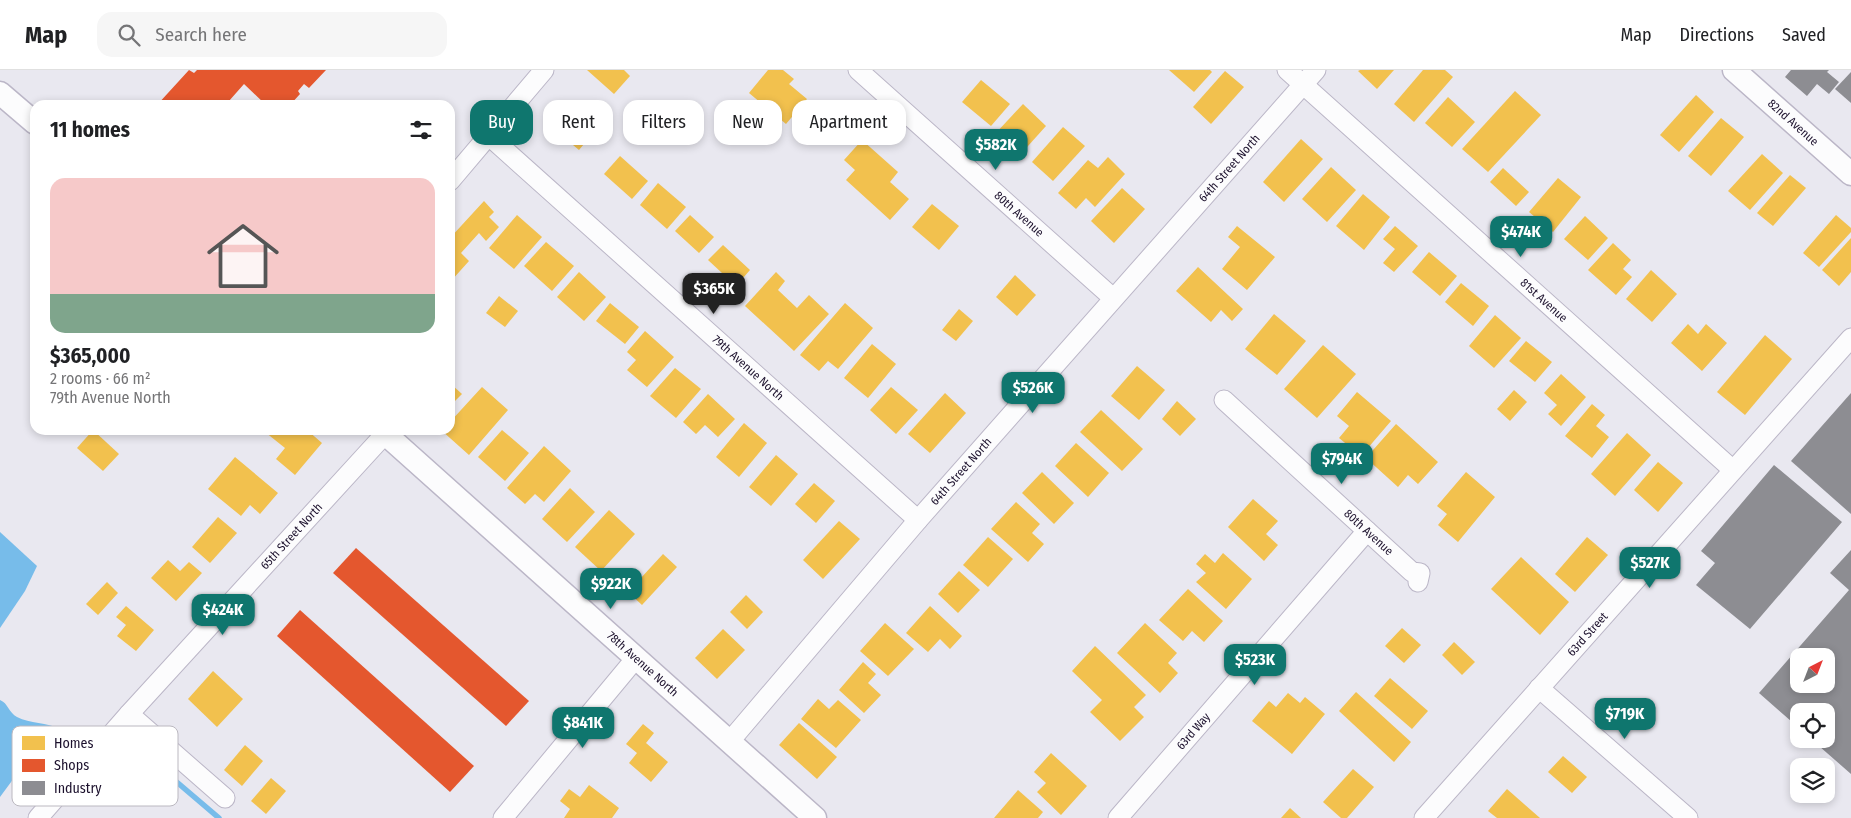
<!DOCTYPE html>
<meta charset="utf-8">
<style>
:root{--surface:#fff;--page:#f6f6f6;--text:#202124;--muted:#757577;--line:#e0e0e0;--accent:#0f766e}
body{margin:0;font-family:"Fira Sans Condensed",sans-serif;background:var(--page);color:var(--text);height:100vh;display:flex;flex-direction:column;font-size:19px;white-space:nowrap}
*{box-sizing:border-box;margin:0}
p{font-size:16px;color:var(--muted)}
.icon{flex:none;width:28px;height:28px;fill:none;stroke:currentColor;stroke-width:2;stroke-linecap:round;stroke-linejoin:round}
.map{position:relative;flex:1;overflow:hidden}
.panel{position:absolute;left:30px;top:30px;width:425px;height:335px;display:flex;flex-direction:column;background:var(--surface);border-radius:15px;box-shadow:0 2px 8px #0003}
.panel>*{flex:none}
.top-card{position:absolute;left:470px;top:30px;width:475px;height:45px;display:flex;gap:10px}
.needle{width:32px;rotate:42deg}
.tools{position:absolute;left:1790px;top:578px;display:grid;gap:10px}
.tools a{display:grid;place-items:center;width:45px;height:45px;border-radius:10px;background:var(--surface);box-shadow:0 2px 8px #0003;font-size:25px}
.price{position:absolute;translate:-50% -42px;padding:0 11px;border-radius:10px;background:var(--accent);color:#fff;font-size:16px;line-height:32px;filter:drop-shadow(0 1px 2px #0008)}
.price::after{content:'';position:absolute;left:50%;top:30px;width:15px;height:11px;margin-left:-8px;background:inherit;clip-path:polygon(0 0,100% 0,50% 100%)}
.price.selected{background:#222;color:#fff}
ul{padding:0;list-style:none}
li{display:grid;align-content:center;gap:10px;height:265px;padding:0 20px}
li span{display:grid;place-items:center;height:155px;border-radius:15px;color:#555}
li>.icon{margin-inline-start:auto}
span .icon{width:90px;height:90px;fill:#fffc;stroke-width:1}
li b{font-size:21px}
h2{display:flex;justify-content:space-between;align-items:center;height:60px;padding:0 20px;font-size:21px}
.tag{padding:0 18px;border-radius:15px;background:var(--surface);box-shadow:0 2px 8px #0003;font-size:18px;line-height:45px}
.tag.selected{background:var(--accent);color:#fff}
header{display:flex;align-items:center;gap:30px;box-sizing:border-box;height:70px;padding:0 25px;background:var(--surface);border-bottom:1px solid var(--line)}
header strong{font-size:24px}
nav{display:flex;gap:28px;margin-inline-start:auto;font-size:18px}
.search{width:350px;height:45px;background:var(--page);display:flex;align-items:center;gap:12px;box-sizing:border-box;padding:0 18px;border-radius:15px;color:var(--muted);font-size:19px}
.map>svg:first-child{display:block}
</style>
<header>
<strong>Map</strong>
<div class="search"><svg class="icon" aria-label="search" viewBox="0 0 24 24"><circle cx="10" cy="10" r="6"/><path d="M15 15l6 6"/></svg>Search here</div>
<nav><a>Map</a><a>Directions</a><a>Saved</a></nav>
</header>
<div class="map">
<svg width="1851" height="748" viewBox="0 0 1851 748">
<rect width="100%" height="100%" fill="#e9e8f0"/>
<g fill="#77bcea">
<path d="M0,462L37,496L25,521L0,558Z"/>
<path d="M0,630C8,633 9,643 17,647C30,654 47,652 60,659C59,671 55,678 47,687L39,686L33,682L27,686L16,698L14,708L0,727Z"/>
</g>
<g fill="#f2c14e">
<path d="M587,0H624L630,6L614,24Z"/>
<path d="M768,0H783L794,9L789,14L807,29L786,54L749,23Z"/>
<path d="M1169,0H1210L1212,2L1194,22Z"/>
<path d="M1360,0H1394L1377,19L1358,1Z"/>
<path d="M1423,0H1445L1453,7L1414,52L1394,34Z"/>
<path d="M1225,1L1244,17L1211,54L1193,37Z"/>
<path d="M981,10L1010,34L991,56L962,32Z"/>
<path d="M1515,21L1541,45L1488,102L1462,79Z"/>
<path d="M1696,25L1714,42L1679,82L1660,65Z"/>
<path d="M1448,27L1475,52L1452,77L1425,53Z"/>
<path d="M587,30L607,46L579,80L549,55L568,33L578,41Z"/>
<path d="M1023,34L1046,56L1019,86L995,64Z"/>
<path d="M1721,48L1744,67L1711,106L1688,86Z"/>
<path d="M1063,57L1085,76L1053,111L1032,92Z"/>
<path d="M1301,69L1323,89L1284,132L1263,112Z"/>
<path d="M862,70L898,102L890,112L909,129L890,150L846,110L855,100L844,90Z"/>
<path d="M1762,84L1783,103L1750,140L1728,121Z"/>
<path d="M620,86L648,111L632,129L604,104Z"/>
<path d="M1108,87L1125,104L1095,137L1086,128L1076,139L1058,123L1088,90L1098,98Z"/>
<path d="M1331,97L1356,120L1327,152L1302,129Z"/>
<path d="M1503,98L1529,122L1516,136L1490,112Z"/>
<path d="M1790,105L1806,118L1773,156L1757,143Z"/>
<path d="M1558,108L1581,127L1553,162L1529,142Z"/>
<path d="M658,113L686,137L667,159L640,135Z"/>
<path d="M1122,118L1145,139L1114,173L1091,151Z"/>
<path d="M1363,124L1390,147L1364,180L1336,156Z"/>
<path d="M484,131L494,142L489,147L499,157L486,171L479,163L461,183L469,191L451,211L450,168Z"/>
<path d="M932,134L959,156L939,180L912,157Z"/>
<path d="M517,145L542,167L514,199L489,178Z"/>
<path d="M690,145L714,167L699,183L675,161Z"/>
<path d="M1836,145L1851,158V162L1819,197L1803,183Z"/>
<path d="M1585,146L1608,168L1588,190L1564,169Z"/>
<path d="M1237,156L1275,187L1247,220L1222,199L1240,177L1228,167Z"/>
<path d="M1395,156L1418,176L1394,202L1383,193L1395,179L1383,169Z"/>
<path d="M1851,168V202L1839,216L1822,200Z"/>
<path d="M546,172L574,196L552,221L524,196Z"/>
<path d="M1613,173L1631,190L1623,199L1632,207L1616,225L1588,200Z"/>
<path d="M723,175L750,200L736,216L708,190Z"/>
<path d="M1429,182L1457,206L1440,226L1412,202Z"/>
<path d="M1198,197L1243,239L1232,251L1221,240L1211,252L1176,221Z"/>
<path d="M1651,200L1677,224L1652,252L1626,229Z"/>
<path d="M579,202L606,227L584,251L557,227Z"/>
<path d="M776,202L785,211L778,220L797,238L809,225L829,244L794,281L745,236Z"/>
<path d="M1015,205L1036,225L1017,246L996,227Z"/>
<path d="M1461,213L1489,236L1473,256L1445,232Z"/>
<path d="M499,226L518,241L505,257L486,243Z"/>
<path d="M610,233L639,257L625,274L596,251Z"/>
<path d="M845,233L873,258L838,299L828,291L819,301L800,285Z"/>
<path d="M959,239L973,251L956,271L942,260Z"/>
<path d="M1274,244L1306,271L1277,305L1245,279Z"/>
<path d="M1495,245L1521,268L1494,298L1469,276Z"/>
<path d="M1688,254L1698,264L1706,254L1727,273L1702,301L1671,273Z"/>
<path d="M645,261L674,287L647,317L627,300L636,290L627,282Z"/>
<path d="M1765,265L1792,289L1745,345L1717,322Z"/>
<path d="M1526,271L1552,292L1535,312L1509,291Z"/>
<path d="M872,274L896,294L868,328L844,308Z"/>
<path d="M1323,275L1356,304L1317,348L1284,319Z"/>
<path d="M1137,296L1165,320L1139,350L1111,326Z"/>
<path d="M675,298L701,319L676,348L650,326Z"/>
<path d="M1561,304L1586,327L1561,356L1548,344L1557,335L1544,323Z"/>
<path d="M451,314L462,324L450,336V315Z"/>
<path d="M482,317L508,340L469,385L441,360H450V352Z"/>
<path d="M891,317L918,340L896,364L870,340Z"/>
<path d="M1514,320L1527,332L1510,351L1497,339Z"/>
<path d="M1357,322L1391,351L1361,386L1339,368L1349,356L1337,346Z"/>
<path d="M945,323L966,343L930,383L908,364Z"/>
<path d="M708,324L735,349L718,367L705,355L696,364L683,352Z"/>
<path d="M1177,331L1196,349L1180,366L1162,349Z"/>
<path d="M1592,334L1605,345L1596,356L1609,367L1592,388L1565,366Z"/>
<path d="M1101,340L1143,379L1122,401L1080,362Z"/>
<path d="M744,353L767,373L739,407L716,387Z"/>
<path d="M1396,354L1438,392L1418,414L1408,405L1398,417L1366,388Z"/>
<path d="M93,360L119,384L103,401L77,378Z"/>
<path d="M267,360H307L322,373L295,405L276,389L285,378L265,362Z"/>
<path d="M502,360L529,383L505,411L478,387Z"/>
<path d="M1627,363L1651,385L1615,426L1591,404Z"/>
<path d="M1076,373L1109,403L1088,427L1055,396Z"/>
<path d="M544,376L571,401L544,432L535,424L525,434L507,418Z"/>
<path d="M776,385L798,404L771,436L749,417Z"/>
<path d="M235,387L278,423L260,444L250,435L241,446L208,419Z"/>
<path d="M1658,392L1683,413L1658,442L1634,420Z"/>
<path d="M1042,402L1074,433L1054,454L1022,423Z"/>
<path d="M1466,402L1495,427L1458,472L1438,455L1447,444L1437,436Z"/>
<path d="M814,413L835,431L816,453L795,434Z"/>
<path d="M570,418L595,442L567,472L542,449Z"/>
<path d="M1253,429L1278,451L1266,464L1278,475L1264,491L1228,457Z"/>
<path d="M1016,432L1040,454L1032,463L1044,474L1028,492L991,459Z"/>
<path d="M609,440L635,464L601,501L575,477Z"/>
<path d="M218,447L237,463L210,493L192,477Z"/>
<path d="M839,451L860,469L823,509L803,490Z"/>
<path d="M988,467L1013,489L988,517L963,495Z"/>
<path d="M1587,467L1608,485L1575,522L1555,504Z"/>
<path d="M1223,483L1252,509L1226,539L1196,512L1206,503L1196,494L1205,484L1215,493Z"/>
<path d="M663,484L677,497L642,535L628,522Z"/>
<path d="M1521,487L1569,532L1540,565L1491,519Z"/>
<path d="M168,490L180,501L189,492L202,503L176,531L151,508Z"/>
<path d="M959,501L980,520L958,543L938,524Z"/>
<path d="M107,512L118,523L98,545L86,534Z"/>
<path d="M1188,519L1223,551L1204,572L1192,561L1183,571L1159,550Z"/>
<path d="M746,525L763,542L747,559L730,542Z"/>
<path d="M126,536L154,560L136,581L117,566L126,555L116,547Z"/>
<path d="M930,536L962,566L950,579L940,569L928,582L906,563Z"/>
<path d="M885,553L914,579L888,606L860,581Z"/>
<path d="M1145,553L1177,583L1168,593L1178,603L1160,623L1117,583Z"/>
<path d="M1402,558L1421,575L1404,593L1385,576Z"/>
<path d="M723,559L745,580L717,609L695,588Z"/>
<path d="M1454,572L1475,592L1462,605L1442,585Z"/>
<path d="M1095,576L1146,625L1134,637L1144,647L1120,671L1090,642L1102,630L1072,601Z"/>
<path d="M863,592L876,604L868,613L881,625L864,643L839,620Z"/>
<path d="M213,601L243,629L217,657L188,629Z"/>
<path d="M1390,608L1428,641L1412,659L1374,626Z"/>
<path d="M1356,622L1411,672L1394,692L1339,641Z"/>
<path d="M1288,623L1300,633L1305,627L1325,644L1292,684L1252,651L1269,631L1276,637Z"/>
<path d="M818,629L829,639L838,630L861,650L836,678L801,649Z"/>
<path d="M799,653L837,687L817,709L779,675Z"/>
<path d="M643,654L654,663L646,673L668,692L651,712L629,693L637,683L626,674Z"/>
<path d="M245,675L263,691L242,716L224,700Z"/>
<path d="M1051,683L1087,716L1061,745L1037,722L1046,713L1034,702Z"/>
<path d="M1563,686L1587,707L1572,723L1548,702Z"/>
<path d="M1353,699L1374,717L1347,748H1341L1323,732Z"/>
<path d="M271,708L286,721L266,744L251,731Z"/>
<path d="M589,715L619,738L612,748H564L570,739L560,731L569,719L580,727Z"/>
<path d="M1507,719L1540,748H1497L1488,741Z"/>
<path d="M1018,720L1043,742L1038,748H994Z"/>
<path d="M1290,738L1301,748H1281Z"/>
</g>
<g fill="#e4572e">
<path d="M189,0L194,3L197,0H326L309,18L304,14L298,21L300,24L290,35H266L244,14L229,31L233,35H157Z"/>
<path d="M356,478L529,631L506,656L333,503Z"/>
<path d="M300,540L474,696L450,722L277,566Z"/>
</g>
<g fill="#8d8d92" fill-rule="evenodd">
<path d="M1791,0H1829L1827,2L1839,12L1829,24L1817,14L1807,26L1785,7Z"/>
<path d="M1851,2V33L1835,19Z"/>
<path d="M1851,323V444L1791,391Z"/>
<path d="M1774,395L1842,452L1750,559L1696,515L1715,493L1701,481Z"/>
<path d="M1851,480V704L1811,669H1826V641H1799V658L1759,623L1849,520L1830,503ZM1799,586H1826V614H1799Z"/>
</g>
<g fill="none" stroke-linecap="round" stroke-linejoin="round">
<path stroke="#77bcea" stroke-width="5.5" d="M134,692L165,702L219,748"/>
<g stroke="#bbb6c7" stroke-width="21">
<g id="minor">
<path id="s1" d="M858,0L1113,228"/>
<path id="s2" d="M1287,0L1733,400"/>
<path id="s3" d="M488,65L918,450"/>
<path d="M450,111L544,0"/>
<path id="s4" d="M1224,330L1412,502L1420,503L1418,512"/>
<path d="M1539,618L1688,748"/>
<path d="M129,644L225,728"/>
<path id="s5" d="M730,671L918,450L1316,0"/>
<path id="s6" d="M38,748L129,644L385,364"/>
<path d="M503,748L636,588"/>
<path id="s7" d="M1118,748L1367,461"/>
<path id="s8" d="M1424,748L1851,268"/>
</g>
</g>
<g stroke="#bbb6c7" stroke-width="25">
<g id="tertiary">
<path id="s9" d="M1734,0L1851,104"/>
<path d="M0,23L35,53"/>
<path id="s10" d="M381,360L815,748"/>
</g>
</g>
<use href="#minor" stroke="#fcfcfd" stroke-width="19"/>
<use href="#tertiary" stroke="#fcfcfd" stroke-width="22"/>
</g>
<g text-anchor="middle" stroke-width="5" stroke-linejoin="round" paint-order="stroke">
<g font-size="12" fill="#1c112d" stroke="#fff">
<text dy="4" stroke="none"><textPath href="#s9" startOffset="79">82nd Avenue</textPath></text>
<text dy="4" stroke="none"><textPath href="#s5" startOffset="760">64th Street North</textPath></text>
<text dy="4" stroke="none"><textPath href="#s1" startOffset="216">80th Avenue</textPath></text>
<text dy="4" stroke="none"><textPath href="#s2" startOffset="345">81st Avenue</textPath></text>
<text dy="4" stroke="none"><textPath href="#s3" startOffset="349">79th Avenue North</textPath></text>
<text dy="4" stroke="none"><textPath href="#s5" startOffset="355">64th Street North</textPath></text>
<text dy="4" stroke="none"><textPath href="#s4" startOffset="196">80th Avenue</textPath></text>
<text dy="4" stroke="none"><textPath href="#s6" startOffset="379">65th Street North</textPath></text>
<text dy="4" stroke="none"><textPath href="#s8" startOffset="246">63rd Street</textPath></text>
<text dy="4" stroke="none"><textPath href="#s10" startOffset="351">78th Avenue North</textPath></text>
<text dy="4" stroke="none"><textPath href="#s7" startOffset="115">63rd Way</textPath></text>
</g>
</g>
<rect x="12" y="656" width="166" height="80" rx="8" fill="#fff" stroke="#bbb8c0" stroke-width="1"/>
<rect x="22" y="666" width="23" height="14" fill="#f2c14e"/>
<rect x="22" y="689" width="23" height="13" fill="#e4572e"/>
<rect x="22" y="711" width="23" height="14" fill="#8d8d92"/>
<g font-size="14" fill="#1c112d">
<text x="54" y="678">Homes</text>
<text x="54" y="700">Shops</text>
<text x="54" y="723">Industry</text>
</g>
</svg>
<div class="tools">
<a><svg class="needle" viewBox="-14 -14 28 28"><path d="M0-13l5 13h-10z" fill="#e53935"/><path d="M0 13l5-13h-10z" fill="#757577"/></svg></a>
<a><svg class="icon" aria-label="locate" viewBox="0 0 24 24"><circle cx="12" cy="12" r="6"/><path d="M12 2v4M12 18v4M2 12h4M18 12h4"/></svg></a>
<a><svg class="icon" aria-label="layers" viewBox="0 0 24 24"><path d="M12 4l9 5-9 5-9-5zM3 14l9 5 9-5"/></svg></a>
</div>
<b class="price" style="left:996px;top:101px">$582K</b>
<b class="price" style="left:1521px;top:188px">$474K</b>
<b class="price selected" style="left:714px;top:245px">$365K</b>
<b class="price" style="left:1033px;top:344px">$526K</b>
<b class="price" style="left:1342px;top:415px">$794K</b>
<b class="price" style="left:1650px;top:519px">$527K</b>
<b class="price" style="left:611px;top:540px">$922K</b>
<b class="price" style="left:223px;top:566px">$424K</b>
<b class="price" style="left:1255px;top:616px">$523K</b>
<b class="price" style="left:1625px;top:670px">$719K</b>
<b class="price" style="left:583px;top:679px">$841K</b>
<div class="top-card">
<a class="tag selected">Buy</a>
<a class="tag">Rent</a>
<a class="tag">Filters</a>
<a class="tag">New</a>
<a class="tag">Apartment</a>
</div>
<section class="panel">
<h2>11 homes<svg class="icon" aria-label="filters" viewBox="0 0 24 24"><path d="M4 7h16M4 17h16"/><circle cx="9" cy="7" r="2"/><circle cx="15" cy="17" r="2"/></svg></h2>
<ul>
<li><span style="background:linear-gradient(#f6c9c9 75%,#7fa58c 0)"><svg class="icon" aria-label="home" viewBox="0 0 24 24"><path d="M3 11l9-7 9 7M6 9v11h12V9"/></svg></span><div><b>$365,000</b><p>2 rooms · 66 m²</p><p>79th Avenue North</p></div></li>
</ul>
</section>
</div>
